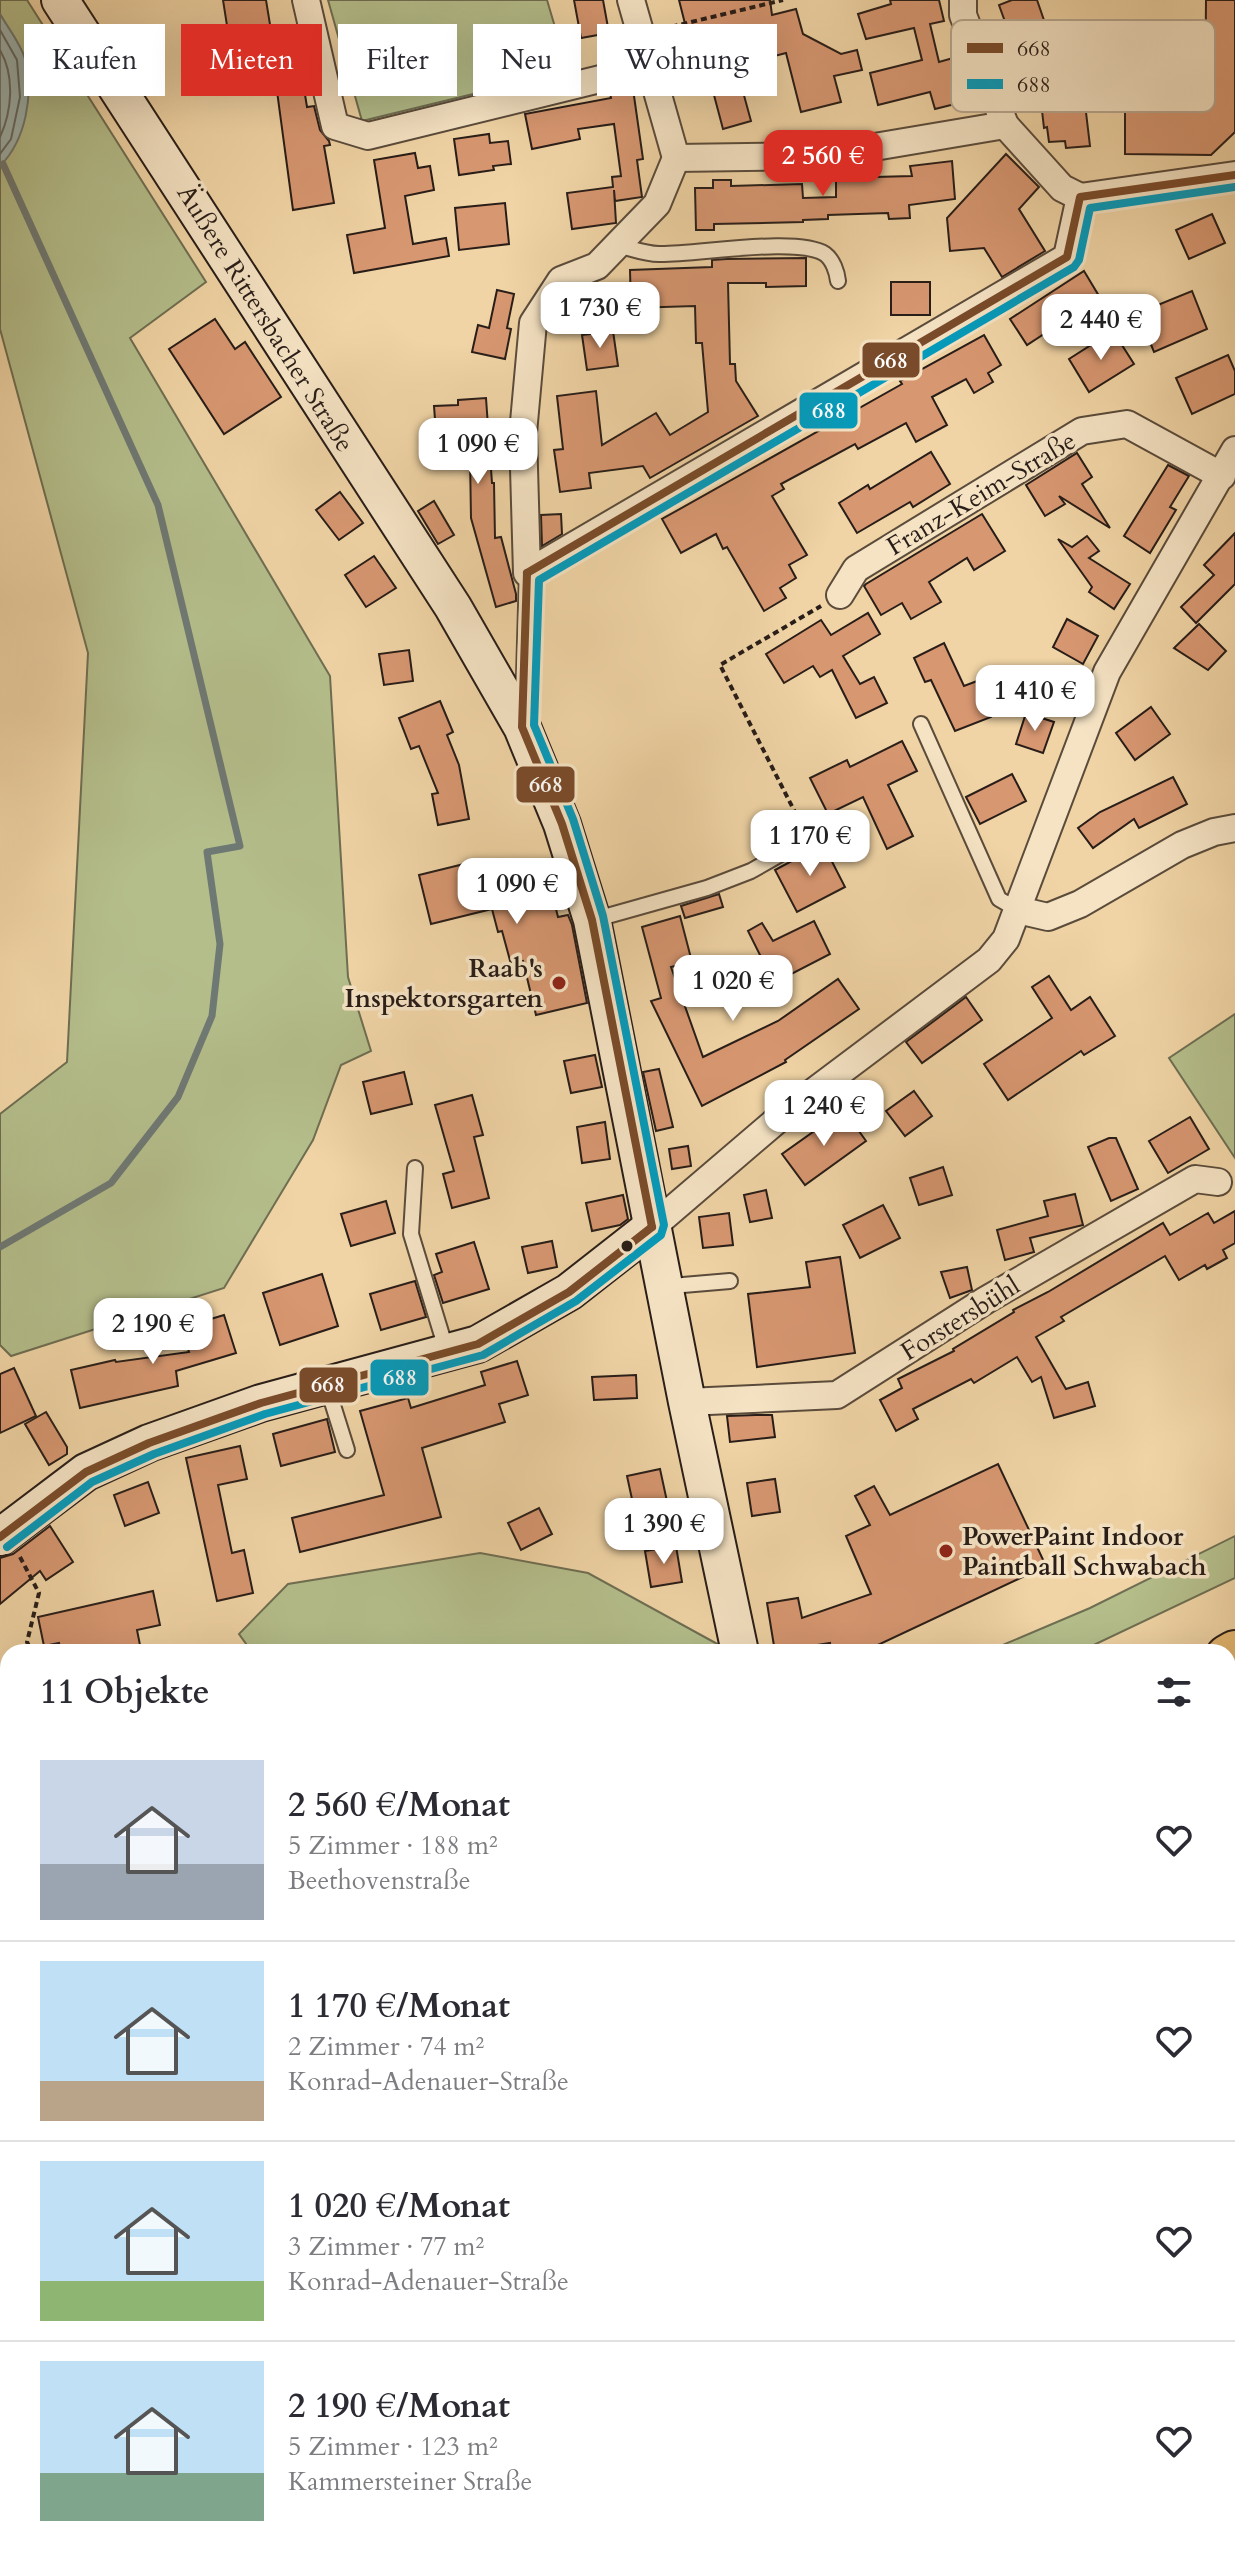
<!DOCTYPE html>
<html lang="de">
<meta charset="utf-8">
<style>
:root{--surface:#fff;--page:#f2f2f3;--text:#2b2b33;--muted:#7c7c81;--line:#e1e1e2;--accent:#d93025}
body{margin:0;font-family:Cardo,serif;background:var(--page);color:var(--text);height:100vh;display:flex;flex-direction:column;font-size:30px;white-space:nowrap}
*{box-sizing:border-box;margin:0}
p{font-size:26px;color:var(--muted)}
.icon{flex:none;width:44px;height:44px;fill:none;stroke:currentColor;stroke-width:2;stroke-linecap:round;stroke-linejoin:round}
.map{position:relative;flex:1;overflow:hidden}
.sheet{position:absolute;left:0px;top:1644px;width:1236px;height:914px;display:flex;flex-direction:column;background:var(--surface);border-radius:24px 24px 0 0;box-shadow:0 8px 32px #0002}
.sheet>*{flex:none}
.banner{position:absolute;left:24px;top:24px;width:800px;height:72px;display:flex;gap:16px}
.price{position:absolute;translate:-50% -68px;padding:0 18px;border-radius:16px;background:#fff;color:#222;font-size:26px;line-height:52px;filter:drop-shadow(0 2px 4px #0008)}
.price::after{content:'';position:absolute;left:50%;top:48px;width:24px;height:18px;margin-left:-12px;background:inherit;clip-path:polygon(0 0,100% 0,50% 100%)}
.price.current{background:var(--accent);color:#fff}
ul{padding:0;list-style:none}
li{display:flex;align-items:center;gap:24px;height:200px;padding:0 40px}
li+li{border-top:2px solid var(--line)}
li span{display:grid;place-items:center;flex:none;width:224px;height:160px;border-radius:0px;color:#555}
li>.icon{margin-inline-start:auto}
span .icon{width:96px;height:96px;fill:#fffc;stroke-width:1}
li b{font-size:34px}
h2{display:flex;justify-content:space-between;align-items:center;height:96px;padding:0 40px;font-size:34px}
.chip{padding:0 28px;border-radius:0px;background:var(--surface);box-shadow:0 8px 32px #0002;font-size:28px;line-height:72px}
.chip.current{background:var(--accent);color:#fff}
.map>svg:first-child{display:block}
</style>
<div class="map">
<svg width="1235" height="2557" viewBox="0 0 1235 2557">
<rect width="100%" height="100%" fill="#f0d4a5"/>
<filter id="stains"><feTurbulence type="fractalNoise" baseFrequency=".0025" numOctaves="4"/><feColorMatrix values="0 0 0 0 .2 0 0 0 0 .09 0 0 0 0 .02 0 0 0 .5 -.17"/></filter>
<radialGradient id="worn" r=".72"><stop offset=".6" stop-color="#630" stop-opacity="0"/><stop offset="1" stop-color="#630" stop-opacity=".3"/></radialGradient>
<g fill="#b4be8b" stroke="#6e6e52" stroke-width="2">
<path d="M0,0H27L206,282L130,338L330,676L348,977L371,1051L341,1065L313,1140L224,1288L11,1356L0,1345V1114L67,1062L88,653L0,329V166L3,164L25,57L0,14Z"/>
<path d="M328,0H547L568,71L362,121Z"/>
<path d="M1235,1014V1158L1169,1058Z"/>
<path d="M1235,1536V1578L1079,1652H986L1090,1608Z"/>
<path d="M480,1553L588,1573L721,1646L722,1652H252L239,1634L288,1584Z"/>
<path d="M0,1831L8,1852V2040L0,2043Z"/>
<path d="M1235,1839V1948L1228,1949V1842Z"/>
<path d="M8,2538V2550H347L349,2557H0V2539Z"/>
</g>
<path fill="#9eb6b2" stroke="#6f7974" stroke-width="2" d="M0,14C8,28 21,44 25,59C34,94 26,140 0,166Z"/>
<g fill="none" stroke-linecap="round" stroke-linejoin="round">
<g stroke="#636a65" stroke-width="2">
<path d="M0,30L17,60L20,97L11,139L0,154"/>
<path d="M0,50C15,76 12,111 0,137"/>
</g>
<path stroke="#6f7974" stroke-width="7" d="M0,1247L111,1183L178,1097L212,1016L220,944L207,852L240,846L158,505L3,164"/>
</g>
<g fill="#d79771" stroke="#281d18" stroke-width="2">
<path d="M223,0H266L274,49L297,45L307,107L314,106L320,130L329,141L330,145L324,146L334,203L293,210L277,91L261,93L250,29L228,32Z"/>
<path d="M574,0H603L609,33L581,38Z"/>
<path d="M679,0H770L772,15L796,9L803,34L841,54L857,50L862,70L834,76L841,102L801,112L786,53L736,66L751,121L723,129L710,80L700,83Z"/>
<path d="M890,0H939L944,21L930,24L939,62L960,56L971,100L935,109L930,92L878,105L870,73L922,60L914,28L866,39L858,14L891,4Z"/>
<path d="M1012,0H1037L1047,29L1012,41L999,5Z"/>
<path d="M1206,0H1235V132L1211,155L1125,154V108H1205Z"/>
<path d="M633,89L643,159L637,160L642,197L615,201L614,190L616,223L572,229L567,193L613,187L612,177L621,176L614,124L578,129L580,139L532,149L525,114L611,98L610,93Z"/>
<path d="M1062,101L1063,107L1085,104L1090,146L1066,148L1065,141L1049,142L1047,127L1044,128L1041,102Z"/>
<path d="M489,134L490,143L508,141L511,164L493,166L494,170L459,175L454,139Z"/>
<path d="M415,153L418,168L430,166L434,190L405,196L413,244L446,238L449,256L354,273L347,235L385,228L374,160Z"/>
<path d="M1006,154L1039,187L1019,209L1045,251L1002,277L984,248L950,251L947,218Z"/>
<path d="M952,161L955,199L909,205L910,218L889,219L888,213L828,215V219L803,220V222L714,224V230H696L695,188H713V180H731V186L802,184L803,198L836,197V178L912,176L910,166Z"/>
<path d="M505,203L509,244L459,250L455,208Z"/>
<path d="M1212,214L1225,243L1189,259L1176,230Z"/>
<path d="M806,258V286L766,287V283H728L730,364H735L736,381L758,416L650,478L643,466L589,473L591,488L560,492L554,450L563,449L557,396L596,391L602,445L656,413L670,435L708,412L702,343H696L695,306L631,308L630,270L712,267V260L727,259Z"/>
<path d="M1084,271L1099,296L1048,327L1050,330L1027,345L1010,319Z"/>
<rect x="891" y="282" width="39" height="33"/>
<path d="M497,290L514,294L507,328L511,329L505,359L472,352L478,325L489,328Z"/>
<path d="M1192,291L1207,329L1154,352L1138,313Z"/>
<path d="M215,319L235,349L245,342L281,397L224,434L169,349Z"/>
<path d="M613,331L618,366L587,370L582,335Z"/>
<path d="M1113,331L1134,364L1089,392L1069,359Z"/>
<path d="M984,335L1001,365L988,373L993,382L974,393L966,379L932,397L947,425L916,442L906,423L858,449L855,444L781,484L784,489L772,496L807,555L789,565L796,578L780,588L786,598L764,611L727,547L723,549L716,534L681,553L662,519L902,384L900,381Z"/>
<path d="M1228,355L1235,371V394L1192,414L1176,378Z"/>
<path d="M486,398L492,483H494L495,538L501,537L516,594V601L496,607L471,518L470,457L462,458L461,445L437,446L434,406L458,405V400Z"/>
<path d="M931,452L950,484L913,507L910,502L857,533L839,503L868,485L870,489Z"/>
<path d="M1077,453L1092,477L1082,484L1110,528L1059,496L1065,504L1045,516L1026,485Z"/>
<path d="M1168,465L1189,476L1170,507L1176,510L1150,553L1124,536Z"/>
<path d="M340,492L363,523L339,540L316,510Z"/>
<path d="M434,501L454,535L438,544L418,511Z"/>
<path d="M561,514L562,534L542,546L541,515Z"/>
<path d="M982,514L1005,551L974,570L967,558L929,582L941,602L911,619L902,603L881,615L864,586L866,584Z"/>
<path d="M1235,533V584L1196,623L1181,607L1214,575L1204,565Z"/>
<path d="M1087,536L1099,551L1089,558L1130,584L1114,609L1089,592L1092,587L1058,539L1072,547Z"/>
<path d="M374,556L396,588L366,607L345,575Z"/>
<path d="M868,613L880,634L843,656L860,684L874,677L887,703L856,718L832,670L820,677L813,666L784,683L766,654L821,620L831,635Z"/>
<path d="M1067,619L1098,636L1083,664L1053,647Z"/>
<path d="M1199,624L1226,651L1208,670L1174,648Z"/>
<path d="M944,643L964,686L977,681L991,717L955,731L931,680L925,682L914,658Z"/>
<path d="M409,650L413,681L384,685L379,654Z"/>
<path d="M440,701L453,732L447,735L459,765L469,819L438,825L432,794L438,793L419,746L411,749L399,718Z"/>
<path d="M1151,707L1170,734L1135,760L1116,733Z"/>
<path d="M1026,713L1054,722L1043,753L1016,744Z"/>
<path d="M902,741L917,771L888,785L913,836L887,849L863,797L828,814L810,778L847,760L850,767Z"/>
<path d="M1012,774L1026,801L980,824L966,797Z"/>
<path d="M1173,777L1187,804L1139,828L1134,819L1093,848L1078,828L1100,812Z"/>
<path d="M823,844L845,887L797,912L775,870Z"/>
<path d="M544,861L558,917L568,915L572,925L587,1003L536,1015L523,961L511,964L502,931L498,932L492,909L431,924L419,875L464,864L468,879Z"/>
<path d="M719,894L723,907L685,918L681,906Z"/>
<path d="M680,916L692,962L671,967L703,1057L778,1021L838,979L859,1009L785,1060L786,1062L702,1106L651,1001L661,998L642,927Z"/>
<path d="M814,921L830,954L774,983L748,931L762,923L773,941Z"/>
<path d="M1049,976L1071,1010L1090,997L1115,1036L1084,1055L1081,1051L1008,1100L984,1064L1052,1018L1032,987Z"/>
<path d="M966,997L982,1020L922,1063L906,1042Z"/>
<path d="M595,1055L602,1087L571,1093L564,1061Z"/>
<path d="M659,1069L673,1127L656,1131L643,1072Z"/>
<path d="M404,1072L412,1104L371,1114L363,1082Z"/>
<path d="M914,1091L932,1116L905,1136L886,1111Z"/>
<path d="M472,1095L483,1135L474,1137L489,1198L452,1208L443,1174L454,1171L435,1105Z"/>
<path d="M844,1110L866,1141L805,1185L782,1154Z"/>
<path d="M1190,1117L1209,1149L1168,1173L1149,1141Z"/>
<path d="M605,1122L610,1159L582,1163L577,1127Z"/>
<path d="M1109,1138H1116L1138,1189L1111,1201L1088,1147Z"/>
<path d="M688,1146L691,1166L672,1169L669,1149Z"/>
<path d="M943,1167L952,1195L919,1205L910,1178Z"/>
<path d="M766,1190L772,1218L750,1222L744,1195Z"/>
<path d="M1075,1194L1083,1225L1030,1238L1034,1252L1005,1260L997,1230L1048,1216L1044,1201Z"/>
<path d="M623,1195L628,1219L620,1225L592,1231L586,1203Z"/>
<path d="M386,1201L395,1233L351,1246L341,1214Z"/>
<path d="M883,1205L900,1238L860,1258L843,1225Z"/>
<path d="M1235,1211V1243L1223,1250L1227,1258L1207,1269L1205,1265L1179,1280L1165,1256L1061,1317L1064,1321L1036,1337L1066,1389L1088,1382L1095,1406L1054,1418L1041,1377L1032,1382L1017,1357L974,1383L971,1379L913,1409L918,1419L896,1431L880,1400L902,1388L898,1379L954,1351L953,1349L1014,1312L1013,1310L1048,1292L1163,1223L1170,1235L1208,1213L1214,1223Z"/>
<path d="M729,1213L733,1245L703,1248L699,1217Z"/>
<path d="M552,1241L557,1267L528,1273L522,1247Z"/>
<path d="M474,1242L489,1289L443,1303L434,1275L442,1272L436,1254Z"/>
<path d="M840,1257L855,1353L757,1367L748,1294L810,1287L806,1262Z"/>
<path d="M967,1267L972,1290L950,1298L941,1272Z"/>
<path d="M322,1274L338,1326L280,1345L263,1293Z"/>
<path d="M415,1281L426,1317L381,1330L370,1294Z"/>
<path d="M224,1315L236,1353L176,1371L178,1386L80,1408L71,1370L115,1360L116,1362L189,1352L181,1328Z"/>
<path d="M517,1361L528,1395L499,1404L505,1422L422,1448L441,1517L300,1552L292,1518L384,1495L360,1411L408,1398L411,1408L485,1385L481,1372Z"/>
<path d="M14,1368L36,1416L0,1433V1374Z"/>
<path d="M636,1375L637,1398L594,1400L592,1377Z"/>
<path d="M46,1412L67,1447V1454L49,1465L25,1424Z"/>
<path d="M756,1415H772L775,1437L730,1442L727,1416Z"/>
<path d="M327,1419L335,1452L281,1466L273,1434Z"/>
<path d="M240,1446L247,1479L218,1485L232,1553L244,1550L253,1593L217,1601L186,1458Z"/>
<path d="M998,1464L1046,1566L863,1652H831L830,1643L775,1652L767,1603L798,1598L802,1618L871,1594L846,1536L870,1525L855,1496L874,1486L890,1515Z"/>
<path d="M660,1469L668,1506L635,1513L627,1476Z"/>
<path d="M775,1479L780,1512L752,1516L747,1483Z"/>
<path d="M148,1482L159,1513L125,1526L114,1495Z"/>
<path d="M539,1508L552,1534L521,1550L508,1523Z"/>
<path d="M50,1526L73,1562L46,1580L40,1571L0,1604V1558L13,1554Z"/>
<path d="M676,1546L682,1582L651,1587L645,1551Z"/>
<path d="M153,1591L160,1625L137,1630L141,1650L61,1652L59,1643L44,1646L38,1617Z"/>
</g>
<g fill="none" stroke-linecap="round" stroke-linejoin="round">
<g stroke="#5a4b3b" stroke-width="18">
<g id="lane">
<path d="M617,245C630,248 645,254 659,254C695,255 798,236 825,254C833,260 837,272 838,281"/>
<path d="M523,711L527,573"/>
<path d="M921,724L999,899L1018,910"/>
<path d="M593,920L707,888L751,871L809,838"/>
<path d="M415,1168L411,1234L447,1352"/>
<path d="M665,1290L683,1285L730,1281"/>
<path d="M327,1386L347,1450"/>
</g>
</g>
<g stroke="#5a4b3b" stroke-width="30">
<g id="street">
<path d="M306,0L335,126L368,136L649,67"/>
<path d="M631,0L676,158"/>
<path d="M1005,125L1062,188L1080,197"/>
<path d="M676,158L657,204L597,266L561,280L533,323L523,433L527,573L1067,257L1080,197L1235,175"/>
<path d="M676,158L821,156L1005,125L963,15V0"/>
<path d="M840,595L856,569L1082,431L1127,424L1222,476"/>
<path d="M1018,910L1048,917L1080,904L1182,845L1214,832L1235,828"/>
<path d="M652,1227L784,1114L989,960L1006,939L1107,672L1235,450"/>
<path d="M687,1402L837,1395L986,1300L1195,1179L1218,1182"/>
<path d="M1228,1961L1235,1959"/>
<path d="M1228,2133L1235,2134"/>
<path d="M1228,2337L1235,2313"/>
<path d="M1228,2429L1235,2428"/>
</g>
</g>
<g stroke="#281d18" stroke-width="40">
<g id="secondary">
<path d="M60,0L453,607L522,727L562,824L592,920L687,1402L740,1652"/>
<path d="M0,1537L86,1472L149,1443L261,1403L478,1344L569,1292L652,1227"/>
<path d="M800,2557V2550"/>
</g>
</g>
<g stroke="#281d18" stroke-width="48">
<g id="highway">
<path d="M1228,1657L1235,1653"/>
<path d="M1228,1716L1235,1712"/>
<path d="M0,2142L8,2140"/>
<path d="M0,2194L8,2191"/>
</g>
</g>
<g stroke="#281d18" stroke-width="4" stroke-dasharray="6 4" stroke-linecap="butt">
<path d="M662,29L783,0"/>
<path d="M801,824L720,665L821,606"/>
<path d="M20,1557L39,1593L27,1642L32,1652"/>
<path d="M1228,1832L1235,1829"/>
<path d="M0,2033L8,2035"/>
<path d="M0,2051L8,2049"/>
<path d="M0,2271L8,2268"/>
<path d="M342,2550V2557"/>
</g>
<use href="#lane" stroke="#f5e3c4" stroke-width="14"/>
<use href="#street" stroke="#f5e3c4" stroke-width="26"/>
<use href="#secondary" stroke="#f5e3c4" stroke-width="36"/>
<use href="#highway" stroke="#e8ba72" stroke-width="44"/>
<g stroke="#f5e3c4" stroke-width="14">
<g id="bus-1">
<path d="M527,573L1067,257L1080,197L1235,175"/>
<path d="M527,573L522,727L562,824L592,920L652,1227"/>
<path d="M0,1537L86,1472L149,1443L261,1403L478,1344L569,1292L652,1227"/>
</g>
</g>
<g stroke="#f5e3c4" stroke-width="14">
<path id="bus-2" d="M7,1547L92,1482L154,1454L265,1414L483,1355L576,1301L661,1235L664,1225L603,916L573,819L534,725L539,580L1074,267L1079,260L1090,208L1235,187"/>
</g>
<use href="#bus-1" stroke="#7a4b2a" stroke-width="8"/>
<use href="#bus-2" stroke="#049bbc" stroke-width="8"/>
</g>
<g fill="#8f2418" stroke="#f5e3c4" stroke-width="3">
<circle cx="559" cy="983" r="8"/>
<circle cx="946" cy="1551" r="8"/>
</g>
<circle fill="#281d18" stroke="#f5e3c4" stroke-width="3" cx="627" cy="1246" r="7"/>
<g text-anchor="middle" stroke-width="7" stroke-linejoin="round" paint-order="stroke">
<g font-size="26" fill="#281d18" stroke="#f5e3c4">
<text transform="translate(266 318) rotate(58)" y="9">Äußere Rittersbacher Straße</text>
<text transform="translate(981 493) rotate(-31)" y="9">Franz-Keim-Straße</text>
<text transform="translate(960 1318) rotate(-32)" y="9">Forstersbühl</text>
</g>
<g font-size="26" font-weight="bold" fill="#281d18" stroke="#f5e3c4" text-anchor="end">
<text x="543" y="977">Raab's<tspan x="543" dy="30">Inspektorsgarten</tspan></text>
<text x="962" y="1545" text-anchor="start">PowerPaint Indoor<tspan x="962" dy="30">Paintball Schwabach</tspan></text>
</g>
</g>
<rect x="951" y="20" width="264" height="92" rx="12" fill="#f5e3c4" stroke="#b8a890" stroke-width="2"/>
<rect x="967" y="43" width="36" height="10" fill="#7a4b2a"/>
<rect x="967" y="79" width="36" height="10" fill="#049bbc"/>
<g font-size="22" fill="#281d18">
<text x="1017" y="56">668</text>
<text x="1017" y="92">688</text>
</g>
<g stroke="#f5e3c4" stroke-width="3">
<rect x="861" y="341" width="60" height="38" rx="8" fill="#7a4b2a"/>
<rect x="798" y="391" width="61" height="39" rx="8" fill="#049bbc"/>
<rect x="515" y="765" width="61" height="39" rx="8" fill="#7a4b2a"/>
<rect x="369" y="1358" width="61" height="39" rx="8" fill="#049bbc"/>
<rect x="298" y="1366" width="61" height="38" rx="8" fill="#7a4b2a"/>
</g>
<g font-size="22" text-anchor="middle" font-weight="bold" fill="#fff">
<text x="891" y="368">668</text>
<text x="829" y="418">688</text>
<text x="546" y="792">668</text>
<text x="400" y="1385">688</text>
<text x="328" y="1392">668</text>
</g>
<rect width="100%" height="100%" filter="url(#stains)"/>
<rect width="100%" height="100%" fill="url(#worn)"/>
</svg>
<b class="price current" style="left:823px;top:198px">2 560 €</b>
<b class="price" style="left:600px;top:350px">1 730 €</b>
<b class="price" style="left:1101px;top:362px">2 440 €</b>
<b class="price" style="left:478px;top:486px">1 090 €</b>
<b class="price" style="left:1035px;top:733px">1 410 €</b>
<b class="price" style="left:810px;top:878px">1 170 €</b>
<b class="price" style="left:517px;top:926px">1 090 €</b>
<b class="price" style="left:733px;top:1023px">1 020 €</b>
<b class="price" style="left:824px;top:1148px">1 240 €</b>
<b class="price" style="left:153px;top:1366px">2 190 €</b>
<b class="price" style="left:664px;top:1566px">1 390 €</b>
<div class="banner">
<a class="chip">Kaufen</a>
<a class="chip current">Mieten</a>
<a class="chip">Filter</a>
<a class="chip">Neu</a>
<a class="chip">Wohnung</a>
</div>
<section class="sheet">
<h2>11 Objekte<svg class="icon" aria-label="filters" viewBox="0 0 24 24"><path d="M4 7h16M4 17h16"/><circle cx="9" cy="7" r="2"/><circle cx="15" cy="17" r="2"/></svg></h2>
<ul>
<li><span style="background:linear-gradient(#c9d6e8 65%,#9aa5b1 0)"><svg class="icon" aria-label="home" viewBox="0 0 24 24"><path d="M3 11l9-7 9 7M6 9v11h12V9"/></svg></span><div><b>2 560 €/Monat</b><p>5 Zimmer · 188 m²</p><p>Beethovenstraße</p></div><svg class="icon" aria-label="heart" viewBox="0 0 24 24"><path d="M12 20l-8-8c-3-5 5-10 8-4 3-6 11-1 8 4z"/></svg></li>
<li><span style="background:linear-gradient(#bfe0f5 75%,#b9a48a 0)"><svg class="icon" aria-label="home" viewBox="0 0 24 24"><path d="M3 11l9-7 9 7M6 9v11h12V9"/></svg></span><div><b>1 170 €/Monat</b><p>2 Zimmer · 74 m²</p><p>Konrad-Adenauer-Straße</p></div><svg class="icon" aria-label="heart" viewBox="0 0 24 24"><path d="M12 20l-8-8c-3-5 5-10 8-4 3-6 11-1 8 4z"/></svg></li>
<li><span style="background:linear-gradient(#bfe0f5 75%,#8fb573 0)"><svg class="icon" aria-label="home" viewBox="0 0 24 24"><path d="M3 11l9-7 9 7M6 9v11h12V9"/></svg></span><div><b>1 020 €/Monat</b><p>3 Zimmer · 77 m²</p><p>Konrad-Adenauer-Straße</p></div><svg class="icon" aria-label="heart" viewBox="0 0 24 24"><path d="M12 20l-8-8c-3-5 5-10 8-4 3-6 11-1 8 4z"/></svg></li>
<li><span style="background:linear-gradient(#bfe0f5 70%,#7fa58c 0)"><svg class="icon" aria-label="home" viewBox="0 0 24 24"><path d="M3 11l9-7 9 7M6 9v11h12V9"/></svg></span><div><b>2 190 €/Monat</b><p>5 Zimmer · 123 m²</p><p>Kammersteiner Straße</p></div><svg class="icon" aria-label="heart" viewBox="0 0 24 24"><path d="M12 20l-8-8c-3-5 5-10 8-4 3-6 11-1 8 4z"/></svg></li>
</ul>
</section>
</div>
